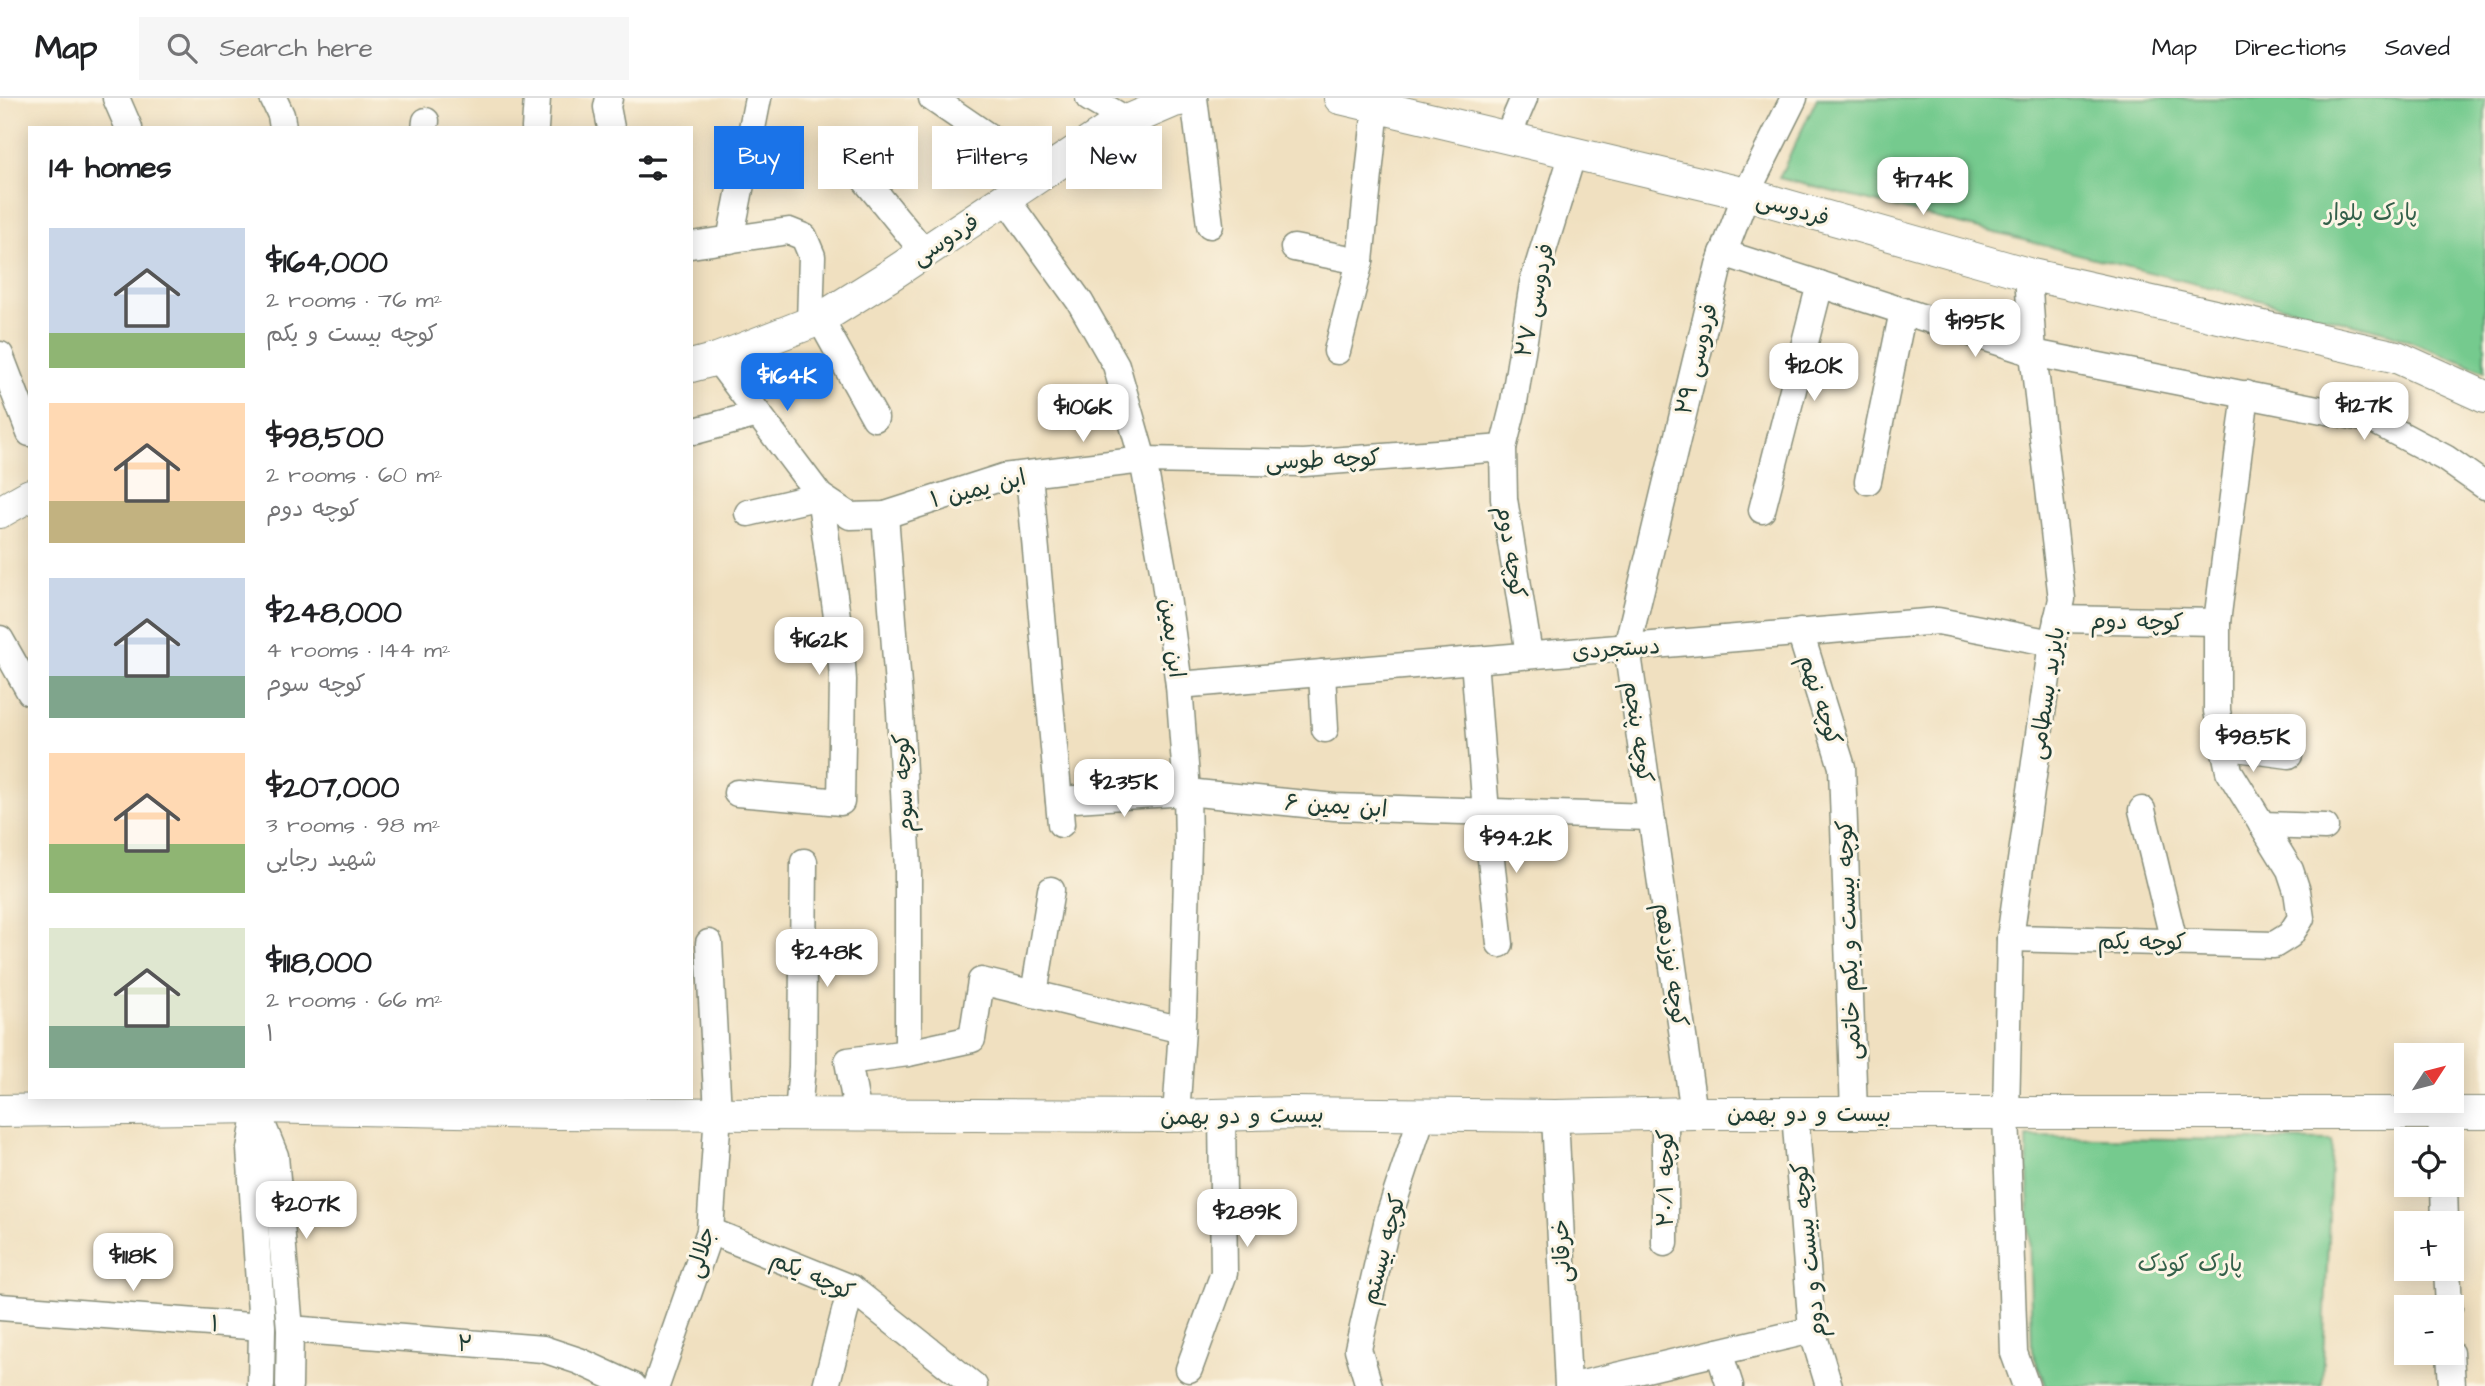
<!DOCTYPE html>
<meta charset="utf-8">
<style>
:root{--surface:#fff;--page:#f6f6f6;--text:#202124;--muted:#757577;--line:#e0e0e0;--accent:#1a73e8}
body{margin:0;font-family:"Architects Daughter","Playpen Sans Arabic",sans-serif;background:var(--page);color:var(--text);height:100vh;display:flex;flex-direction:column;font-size:26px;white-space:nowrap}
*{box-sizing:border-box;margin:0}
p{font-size:23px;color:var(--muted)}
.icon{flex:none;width:38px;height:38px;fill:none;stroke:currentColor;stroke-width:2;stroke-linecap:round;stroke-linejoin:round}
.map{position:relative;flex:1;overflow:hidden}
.panel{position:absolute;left:28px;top:28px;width:665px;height:973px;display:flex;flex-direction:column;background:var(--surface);border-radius:0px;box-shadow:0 4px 18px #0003}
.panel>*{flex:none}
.hud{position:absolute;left:714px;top:28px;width:665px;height:63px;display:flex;gap:14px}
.needle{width:46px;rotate:54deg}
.controls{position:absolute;left:2394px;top:945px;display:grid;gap:14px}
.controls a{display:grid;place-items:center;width:70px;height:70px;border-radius:0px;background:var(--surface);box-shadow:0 4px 18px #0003;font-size:35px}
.price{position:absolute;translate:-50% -60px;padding:0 16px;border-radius:14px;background:#fff;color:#222;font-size:23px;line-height:46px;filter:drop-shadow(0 2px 4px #0008)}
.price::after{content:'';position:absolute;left:50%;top:42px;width:21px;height:16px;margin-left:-10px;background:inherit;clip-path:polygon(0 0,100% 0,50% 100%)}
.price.current{background:var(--accent);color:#fff}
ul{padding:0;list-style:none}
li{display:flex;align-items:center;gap:21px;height:175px;padding:0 21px}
li span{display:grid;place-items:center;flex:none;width:196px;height:140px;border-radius:0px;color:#555}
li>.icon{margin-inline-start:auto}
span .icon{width:84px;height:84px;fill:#fffc;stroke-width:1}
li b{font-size:30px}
h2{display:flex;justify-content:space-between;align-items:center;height:84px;padding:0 21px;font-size:30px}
.pill{padding:0 24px;border-radius:0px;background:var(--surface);box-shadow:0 4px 18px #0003;font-size:24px;line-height:63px}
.pill.current{background:var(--accent);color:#fff}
header{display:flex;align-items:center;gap:42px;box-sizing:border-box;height:98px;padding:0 35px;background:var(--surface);border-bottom:2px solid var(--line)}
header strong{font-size:33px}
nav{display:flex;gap:38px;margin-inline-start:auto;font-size:24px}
.search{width:490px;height:63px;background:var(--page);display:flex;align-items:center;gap:18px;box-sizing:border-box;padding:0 24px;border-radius:0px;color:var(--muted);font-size:26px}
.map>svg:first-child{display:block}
</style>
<header>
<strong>Map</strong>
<div class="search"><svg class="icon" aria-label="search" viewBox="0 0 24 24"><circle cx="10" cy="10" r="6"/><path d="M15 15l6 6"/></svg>Search here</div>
<nav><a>Map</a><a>Directions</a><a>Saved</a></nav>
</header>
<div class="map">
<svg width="2485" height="1288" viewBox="0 0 2485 1288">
<rect width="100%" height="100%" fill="#fcf5e5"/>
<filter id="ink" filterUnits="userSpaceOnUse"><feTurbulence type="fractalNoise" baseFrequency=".0143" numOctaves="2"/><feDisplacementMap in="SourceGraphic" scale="14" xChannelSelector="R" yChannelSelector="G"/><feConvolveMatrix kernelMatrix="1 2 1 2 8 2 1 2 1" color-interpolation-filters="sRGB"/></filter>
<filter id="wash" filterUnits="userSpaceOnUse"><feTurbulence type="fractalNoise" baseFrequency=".00686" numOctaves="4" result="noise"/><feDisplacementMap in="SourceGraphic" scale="28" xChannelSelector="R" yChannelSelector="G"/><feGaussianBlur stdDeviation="1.57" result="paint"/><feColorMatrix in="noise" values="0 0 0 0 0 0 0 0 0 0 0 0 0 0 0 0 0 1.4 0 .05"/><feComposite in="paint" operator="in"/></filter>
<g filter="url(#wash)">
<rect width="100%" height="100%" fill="#f0e0c0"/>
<g fill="#74ca8e" stroke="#4a8461" stroke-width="2">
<path d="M1817,0L2485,1V273L2389,235L1779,80Z"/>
<path d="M2027,1039L2332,1043L2322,1288H2046L2032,1253Z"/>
</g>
</g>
<g filter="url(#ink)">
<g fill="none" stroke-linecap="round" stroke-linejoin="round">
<g stroke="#888e7a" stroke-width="29">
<g id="minor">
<path d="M116,0L129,30"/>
<path d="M273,0L281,17L283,30"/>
<path d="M609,0L607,9L611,30"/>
<path d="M932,0L1043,76"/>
<path d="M1089,0L1128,23"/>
<path d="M1194,0L1210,127"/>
<path d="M425,30L426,23"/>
<path d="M535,30L537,0"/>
<path d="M1507,40L1524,0"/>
<path d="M844,56L924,154"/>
<path d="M1006,101L1080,204L1116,267L1143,362L1164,477L1179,587L1187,694L1188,746L1183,917L1176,1018"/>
<path d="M730,142L758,0"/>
<path d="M691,147L789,133L804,139L812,158L810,225"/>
<path d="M1294,150L1360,163"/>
<path d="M1723,155L2033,255L2373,322L2445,360L2485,388"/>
<path d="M820,221L875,320"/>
<path d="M1337,253L1360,163L1376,9"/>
<path d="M0,257L30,335"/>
<path d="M717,261L820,398L850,418L885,417L1003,379L1143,362L1304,365L1503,350"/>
<path d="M695,333L758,316"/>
<path d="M1029,376L1061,726"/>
<path d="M1868,383L1903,213"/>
<path d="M1762,412L1820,186"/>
<path d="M748,415L820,398"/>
<path d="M885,417L900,614L908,772V955"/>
<path d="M2057,521L2217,524"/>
<path d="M1800,534L1842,669L1854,1015"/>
<path d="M0,541L30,594"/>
<path d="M1529,556L1504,401L1503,350L1513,310L1533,185L1573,55"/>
<path d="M1474,562L1486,714L1500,846"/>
<path d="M1322,575L1325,631"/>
<path d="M1179,587L1938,523L2052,545"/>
<path d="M2222,648L2289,657"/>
<path d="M737,695L841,704L843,582L840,540L820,398"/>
<path d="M1059,702L1187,694L1335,709L1651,719"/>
<path d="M2142,712L2174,844"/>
<path d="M2262,727L2325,729"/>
<path d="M2010,840L2274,847L2290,837L2301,820L2297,793L2290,772L2229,673L2217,613V524L2246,296"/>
<path d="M1034,896L1051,792"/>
<path d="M251,999L275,1058L290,1231L289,1288"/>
<path d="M257,1011L250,1051L262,1229L261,1288"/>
<path d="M1694,1015L1627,549L1719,167L1746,96L1794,0"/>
<path d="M1795,1015L1812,1232L1829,1288"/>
<path d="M2441,1015L2442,1041"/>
<path d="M798,1016L802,969L804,764"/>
<path d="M858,1017L848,963L908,955L972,941L981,883L1182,932"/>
<path d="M1555,1018L1568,1288"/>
<path d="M2444,1087L2445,1125"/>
<path d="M710,1133L851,1190L974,1288"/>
<path d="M1665,1145V1016"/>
<path d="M2447,1171L2449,1209"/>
<path d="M0,1209L262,1229"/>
<path d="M290,1231L543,1251L579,1263L633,1288"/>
<path d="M1719,1254L1730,1288"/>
<path d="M2450,1255L2452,1288"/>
<path d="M1189,1271L1224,1175L1222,1017"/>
<path d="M656,1288L710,1133L718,1015L709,845"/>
<path d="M826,1288L851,1190"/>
<path d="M1369,1288L1358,1251L1388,1121L1423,1015"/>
<path d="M1574,1288L1812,1232"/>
<path d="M2026,1288L2014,1255L2006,1015L2010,840L2052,545L2062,501L2033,255L2028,176"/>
</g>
</g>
<g stroke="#888e7a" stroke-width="34">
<g id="major">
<path d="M1340,0L1746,96L2028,176L2397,259L2485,299"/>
<path d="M691,268L717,261L820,221L889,178L1111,30L1174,3L1190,0"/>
<path d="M0,414L30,397"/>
<path d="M0,1013L257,1009L555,1015L1176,1018L1292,1015L1555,1018L1694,1015H2485"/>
</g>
</g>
<use href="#minor" stroke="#fff" stroke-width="26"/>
<use href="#major" stroke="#fff" stroke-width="32"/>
</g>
</g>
<g text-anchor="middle" stroke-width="6" stroke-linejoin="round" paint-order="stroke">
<g font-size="23" fill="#1f3d34" stroke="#fcf5e5">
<text transform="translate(1793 110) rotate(16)" y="8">فردوسی</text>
<text transform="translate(945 141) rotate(-33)" y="8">فردوسی</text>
<text transform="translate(1534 202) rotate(-78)" y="8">فردوسی ۲۷</text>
<text transform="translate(1696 261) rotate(-76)" y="8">فردوسی ۲۹</text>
<text transform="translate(1323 361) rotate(-2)" y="8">کوچه طوسی</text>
<text transform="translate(978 390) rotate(-14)" y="8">ابن یمین ۱</text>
<text transform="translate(1512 454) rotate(81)" y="8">کوچه دوم</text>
<text transform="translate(2137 523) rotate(1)" y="8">کوچه دوم</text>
<text transform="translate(1173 540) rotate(83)" y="8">ابن یمین</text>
<text transform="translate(1616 550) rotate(-4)" y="8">دستجردی</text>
<text transform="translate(2046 595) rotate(-81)" y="8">بایزید بسطامی</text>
<text transform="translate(1821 602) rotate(72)" y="8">کوچه نهم</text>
<text transform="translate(1639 634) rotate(82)" y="8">کوچه پنجم</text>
<text transform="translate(903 685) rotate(-93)" y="8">کوچه سوم</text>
<text transform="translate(1336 707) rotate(4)" y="8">ابن یمین ۶</text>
<text transform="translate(1848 842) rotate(-92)" y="8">کوچه بیست و یکم خاتمی</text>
<text transform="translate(2142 843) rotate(1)" y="8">کوچه یکم</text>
<text transform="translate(1672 867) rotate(82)" y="8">کوچه نوزدهم</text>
<text x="1809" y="1023">بیست و دو بهمن</text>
<text transform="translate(1242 1017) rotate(-1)" y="8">بیست و دو بهمن</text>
<text transform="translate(1665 1080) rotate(-90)" y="8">کوچه ۲۰/۱</text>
<text transform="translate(1383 1151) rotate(-75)" y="8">کوچه بیستم</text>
<text transform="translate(1808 1152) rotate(-96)" y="8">کوچه بیست و دوم</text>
<text transform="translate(1561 1153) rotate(-93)" y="8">خرقانی</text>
<text transform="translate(700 1154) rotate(-74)" y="8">جلالی</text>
<text transform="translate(813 1177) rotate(24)" y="8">کوچه یکم</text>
<text transform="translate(215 1225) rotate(4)" y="8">۱</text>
<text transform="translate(465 1245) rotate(4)" y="8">۲</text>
</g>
<g font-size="23" fill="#34604a" stroke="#fcf5e5">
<text x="2371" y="122">پارک بلوار</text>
<text x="2190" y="1173">پارک کودک</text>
</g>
</g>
</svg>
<div class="controls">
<a><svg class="needle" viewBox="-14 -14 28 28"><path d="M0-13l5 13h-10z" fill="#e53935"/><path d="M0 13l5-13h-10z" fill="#757577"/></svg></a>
<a><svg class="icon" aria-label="locate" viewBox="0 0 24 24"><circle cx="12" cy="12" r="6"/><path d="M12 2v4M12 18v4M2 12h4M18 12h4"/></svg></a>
<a>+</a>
<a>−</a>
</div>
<b class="price" style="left:1923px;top:119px">$174K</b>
<b class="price" style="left:1975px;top:261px">$195K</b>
<b class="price" style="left:1814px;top:305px">$120K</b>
<b class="price current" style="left:787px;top:315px">$164K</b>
<b class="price" style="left:2364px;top:344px">$127K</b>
<b class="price" style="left:1083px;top:346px">$106K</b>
<b class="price" style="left:819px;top:579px">$162K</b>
<b class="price" style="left:2253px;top:676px">$98.5K</b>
<b class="price" style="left:1124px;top:721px">$235K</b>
<b class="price" style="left:1516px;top:777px">$94.2K</b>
<b class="price" style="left:827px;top:891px">$248K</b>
<b class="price" style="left:306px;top:1143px">$207K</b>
<b class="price" style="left:1247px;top:1151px">$289K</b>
<b class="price" style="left:133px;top:1195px">$118K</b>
<div class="hud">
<a class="pill current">Buy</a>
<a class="pill">Rent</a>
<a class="pill">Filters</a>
<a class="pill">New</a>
</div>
<section class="panel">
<h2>14 homes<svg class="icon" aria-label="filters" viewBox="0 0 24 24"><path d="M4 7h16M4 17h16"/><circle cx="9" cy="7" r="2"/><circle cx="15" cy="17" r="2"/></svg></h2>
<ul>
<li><span style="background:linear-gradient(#c9d6e8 75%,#8fb573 0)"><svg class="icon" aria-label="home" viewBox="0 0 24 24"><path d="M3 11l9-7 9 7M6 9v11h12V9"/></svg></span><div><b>$164,000</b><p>2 rooms · 76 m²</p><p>کوچه بیست و یکم</p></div></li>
<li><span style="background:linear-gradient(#ffd9b3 70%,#c2b280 0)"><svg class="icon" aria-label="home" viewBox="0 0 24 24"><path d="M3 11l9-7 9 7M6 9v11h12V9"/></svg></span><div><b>$98,500</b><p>2 rooms · 60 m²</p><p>کوچه دوم</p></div></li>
<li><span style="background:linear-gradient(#c9d6e8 70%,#7fa58c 0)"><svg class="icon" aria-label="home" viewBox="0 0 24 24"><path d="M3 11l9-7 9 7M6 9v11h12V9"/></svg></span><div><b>$248,000</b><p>4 rooms · 144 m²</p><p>کوچه سوم</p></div></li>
<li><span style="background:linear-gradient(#ffd9b3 65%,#8fb573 0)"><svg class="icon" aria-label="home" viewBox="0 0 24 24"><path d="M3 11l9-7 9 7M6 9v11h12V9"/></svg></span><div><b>$207,000</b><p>3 rooms · 98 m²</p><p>شهید رجایی</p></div></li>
<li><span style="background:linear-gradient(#dfe7d0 70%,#7fa58c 0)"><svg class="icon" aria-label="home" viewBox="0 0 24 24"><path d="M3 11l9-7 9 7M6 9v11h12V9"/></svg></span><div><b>$118,000</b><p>2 rooms · 66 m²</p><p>۱</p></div></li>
</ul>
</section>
</div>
